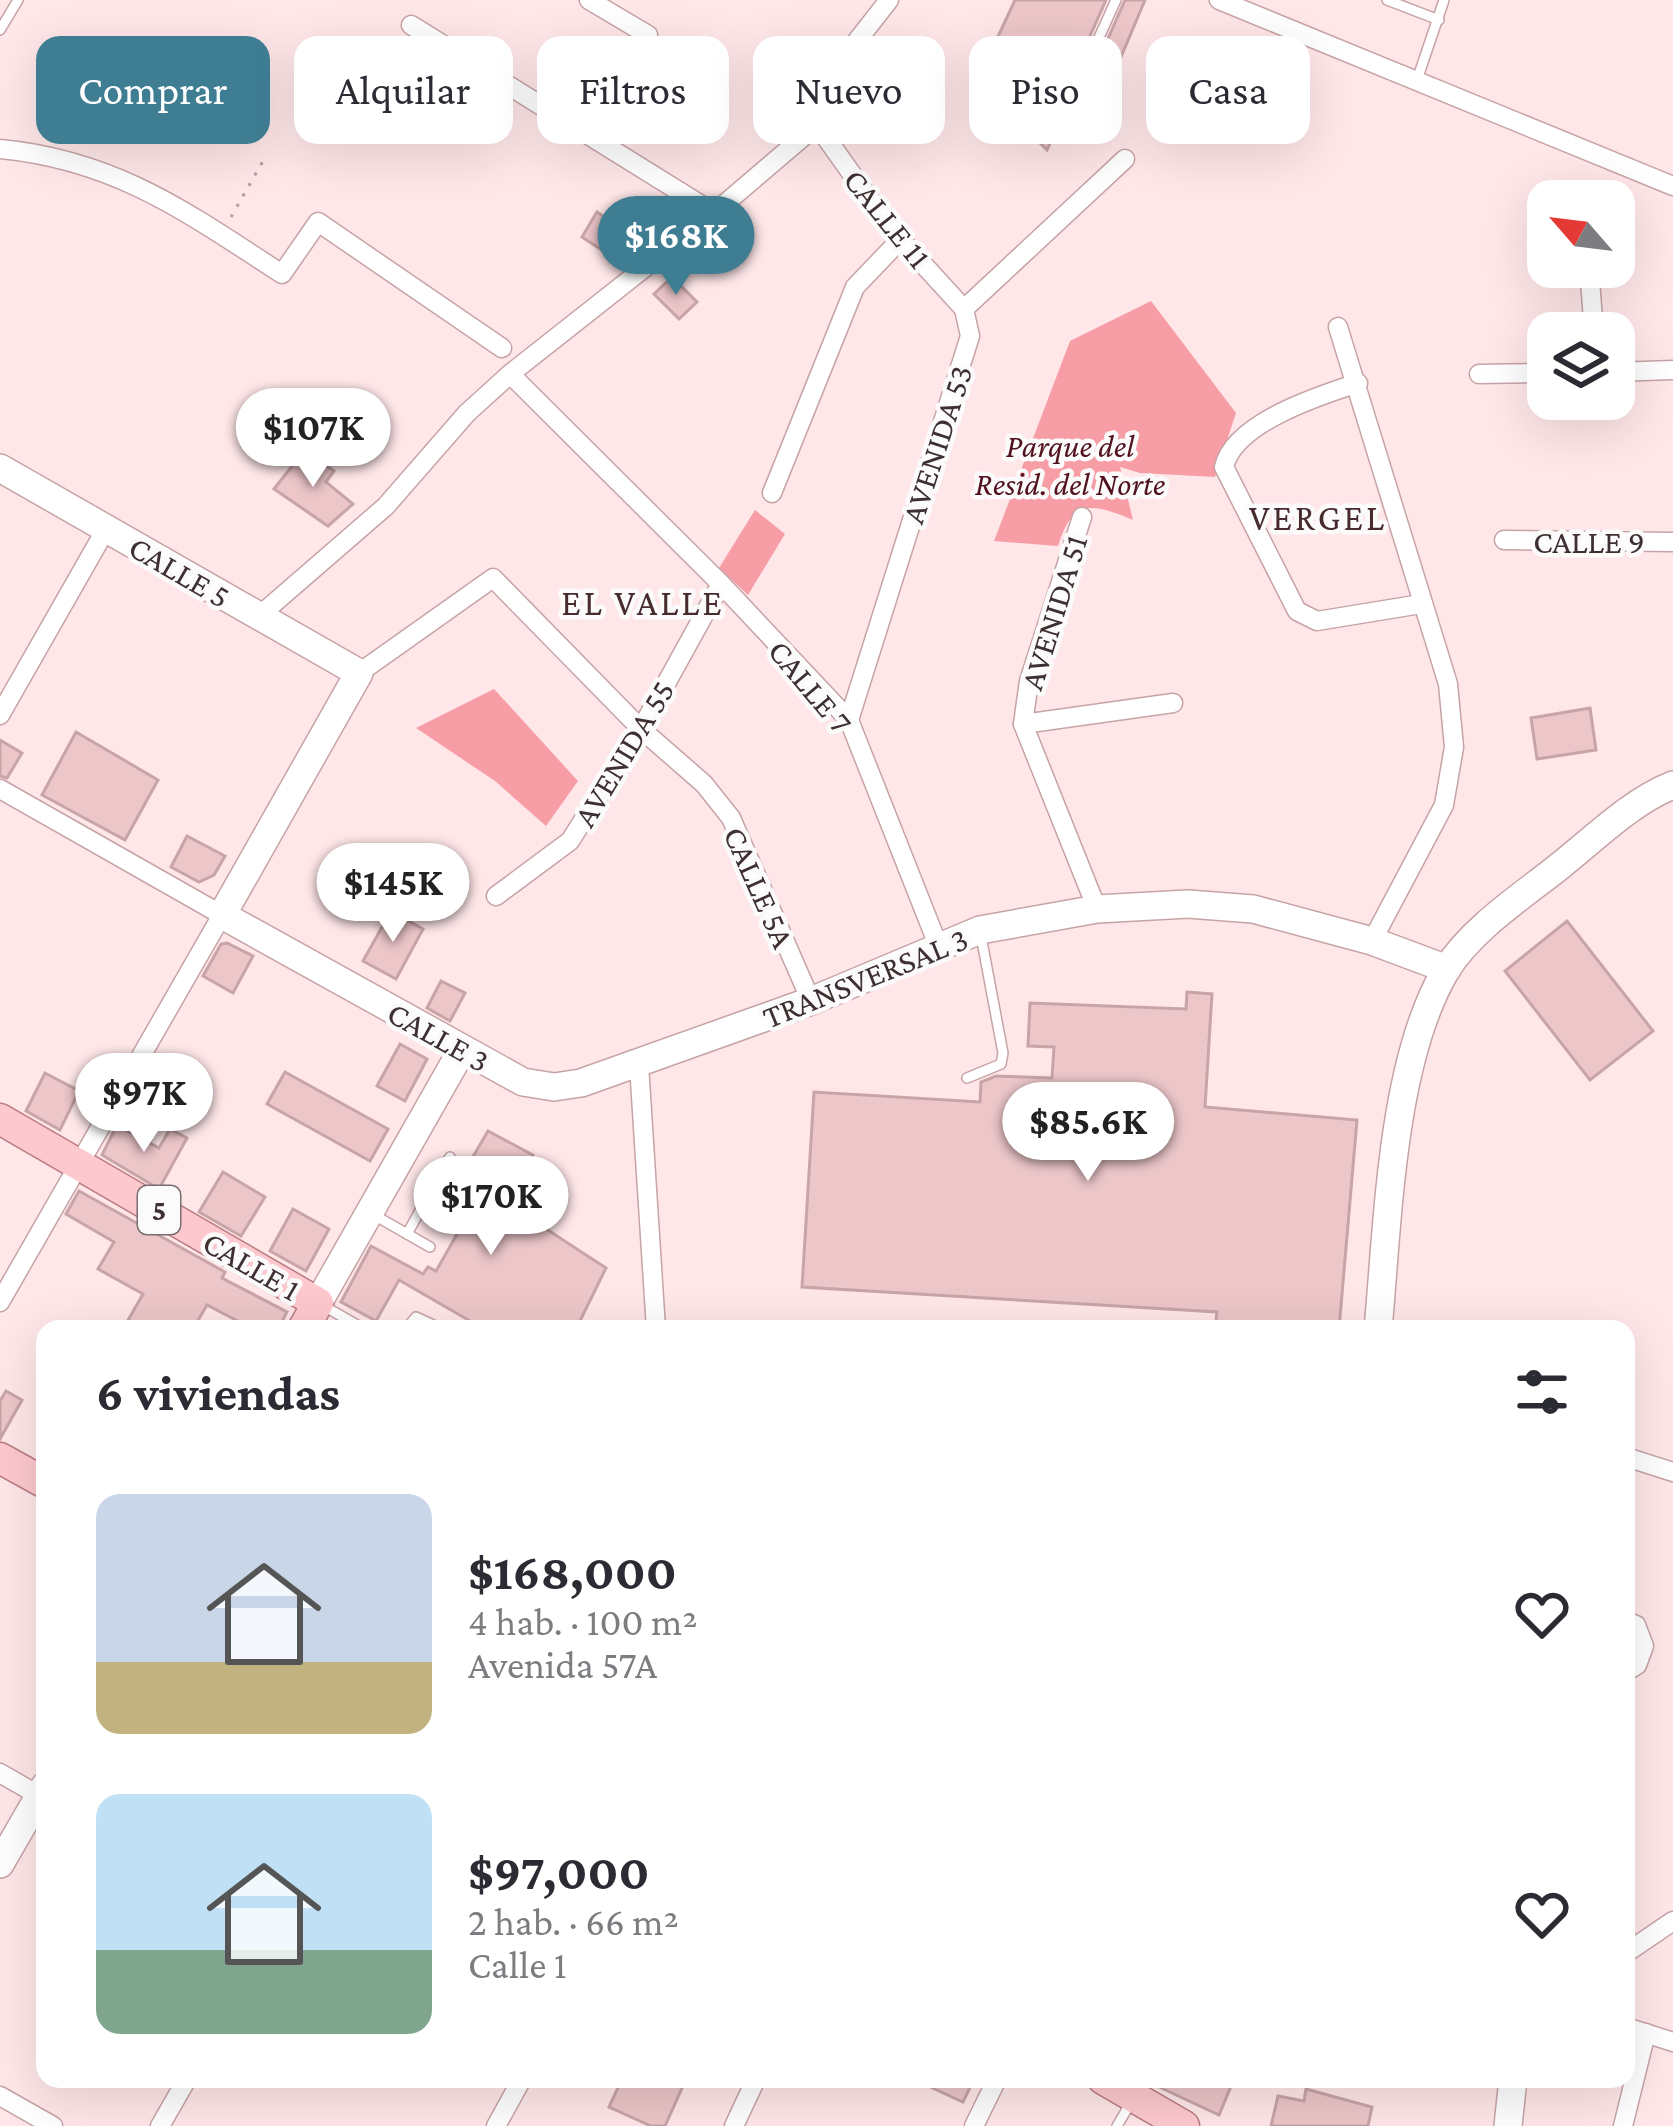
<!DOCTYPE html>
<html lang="es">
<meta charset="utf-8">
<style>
:root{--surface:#fff;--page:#f2f2f3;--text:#2b2b33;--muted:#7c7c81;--accent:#3f7d93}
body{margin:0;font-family:"Crimson Pro",serif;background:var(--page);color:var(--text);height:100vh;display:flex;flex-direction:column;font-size:45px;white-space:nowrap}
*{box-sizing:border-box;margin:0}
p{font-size:39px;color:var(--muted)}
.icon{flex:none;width:66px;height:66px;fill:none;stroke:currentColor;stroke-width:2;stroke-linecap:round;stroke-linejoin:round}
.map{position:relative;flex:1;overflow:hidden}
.panel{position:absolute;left:36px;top:1320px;width:1599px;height:768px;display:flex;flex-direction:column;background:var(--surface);border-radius:24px;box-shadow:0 12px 48px #0002}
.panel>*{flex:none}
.top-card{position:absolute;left:36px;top:36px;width:1602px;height:108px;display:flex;gap:24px}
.needle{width:78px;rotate:298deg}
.controls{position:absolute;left:1527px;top:180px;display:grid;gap:24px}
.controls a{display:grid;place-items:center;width:108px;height:108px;border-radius:24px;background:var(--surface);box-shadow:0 12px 48px #0002;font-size:60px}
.price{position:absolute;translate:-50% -102px;padding:0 27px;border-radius:42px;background:#fff;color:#222;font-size:39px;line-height:78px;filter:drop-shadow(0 3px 6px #0008)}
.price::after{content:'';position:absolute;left:50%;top:72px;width:36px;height:27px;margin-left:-18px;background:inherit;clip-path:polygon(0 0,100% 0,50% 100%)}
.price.on{background:var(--accent);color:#fff}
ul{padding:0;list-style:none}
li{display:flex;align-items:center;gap:36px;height:300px;padding:0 60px}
li span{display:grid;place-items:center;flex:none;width:336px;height:240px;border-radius:24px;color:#555}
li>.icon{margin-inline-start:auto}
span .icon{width:144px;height:144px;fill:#fffc;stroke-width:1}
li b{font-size:51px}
h2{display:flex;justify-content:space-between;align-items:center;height:144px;padding:0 60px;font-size:51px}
.chip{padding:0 42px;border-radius:24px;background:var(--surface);box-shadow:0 12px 48px #0002;font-size:42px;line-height:108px}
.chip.on{background:var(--accent);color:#fff}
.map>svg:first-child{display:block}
</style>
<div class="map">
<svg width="1673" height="2126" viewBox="0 0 1673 2126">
<rect width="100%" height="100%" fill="#ffe7e9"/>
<g fill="#f79da6">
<path d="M1151,301L1236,413L1215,477L1140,473L1120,467L1133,520C1092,503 1073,498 1058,546L994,541L1070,341Z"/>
<path d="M755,510L785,534L748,595L719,568Z"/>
<path d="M494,689L578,781L546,826L495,781L416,728Z"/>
</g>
<g fill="#ecc6c9" stroke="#c8a4a7" stroke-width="3">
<path d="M1015,0H1106L1072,76L1059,74L1052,78L1027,128L1011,111L1026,78L987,60Z"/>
<path d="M1125,0H1145L1099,109L1071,96L1047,150L1039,142L1064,93L1078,95L1085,91Z"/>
<path d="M597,212L635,238L614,258L582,237Z"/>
<path d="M672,277L697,302L679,319L654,294Z"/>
<path d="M304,451L334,471L326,482L353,504L328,526L274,489Z"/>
<path d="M1590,708L1596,750L1537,759L1531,718Z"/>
<path d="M76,732L158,780L125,840L42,795Z"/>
<path d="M0,740L22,753L7,778L0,776Z"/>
<path d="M187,836L225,856L214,875L199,882L171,867Z"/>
<path d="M391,911L423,929L396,979L363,961Z"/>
<path d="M1567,921L1653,1031L1590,1080L1505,971Z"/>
<path d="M227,943L253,956L233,993L203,976L221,944Z"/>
<path d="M441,981L465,993L450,1021L427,1008Z"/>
<path d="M1187,992L1212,994L1205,1107L1357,1120L1339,1329H1215L1217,1312L802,1287L814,1092L980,1102L981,1082L996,1076L1052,1078L1054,1047L1028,1046L1030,1003L1186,1009Z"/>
<path d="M400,1044L427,1059L405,1101L377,1086Z"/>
<path d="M285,1072L388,1129L370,1161L267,1104Z"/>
<path d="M45,1073L79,1091L60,1130L26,1111Z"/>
<path d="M117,1125L159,1148L170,1129L187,1138L159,1189L102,1155Z"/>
<path d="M488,1131L533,1155L505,1202L606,1268L576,1329H484L399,1280L376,1321L341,1302L371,1246L423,1274L428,1267L436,1271L460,1229L440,1213Z"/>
<path d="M223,1172L265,1197L241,1236L199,1212Z"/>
<path d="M79,1191L225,1272L222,1278L287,1312L278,1329H253L207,1305L193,1329H123L143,1294L98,1269L114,1242L66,1214Z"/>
<path d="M293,1209L329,1229L306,1271L270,1251Z"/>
<path d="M6,1391L22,1400L0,1439V1401Z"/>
<path d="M622,2079H686L665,2126H651L609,2107Z"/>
<path d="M913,2079H974L963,2102Z"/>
<path d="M1142,2079H1234L1219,2115Z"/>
<path d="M1306,2089L1372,2107L1368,2126H1271L1278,2096L1304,2101Z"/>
</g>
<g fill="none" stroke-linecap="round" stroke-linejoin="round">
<g stroke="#c7a3a6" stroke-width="12">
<g id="lane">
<path d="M1387,0L1439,20"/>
<path d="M0,30L18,0"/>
<path d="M1417,80L1444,0"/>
<path d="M1034,134L1059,83L1077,86L1116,0"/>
<path d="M967,1078L1001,1064L1003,1053L981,936"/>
<path d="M374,1215L430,1247"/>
<path d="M407,1234L450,1157"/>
<path d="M322,1305L364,1329"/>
<path d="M406,1329L416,1317L442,1329"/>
<path d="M1117,2126L1133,2099"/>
</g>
</g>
<g stroke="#c7a3a6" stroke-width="21">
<g id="street">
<path d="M589,0L648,35"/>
<path d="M1219,0L1673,186"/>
<path d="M411,25L714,213"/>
<path d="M817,125L891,229L964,309"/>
<path d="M0,149C116,160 188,213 282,274L318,222L502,348"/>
<path d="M1589,267L1594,333"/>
<path d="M1338,327L1448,684L1454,747L1444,805L1372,941"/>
<path d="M1614,372L1673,370"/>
<path d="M510,374L721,584L849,720L938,945"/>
<path d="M1479,374L1548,373"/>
<path d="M1358,383C1318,396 1234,423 1224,467L1297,611L1317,621L1421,604"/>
<path d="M772,493L855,287L901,239"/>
<path d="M1082,517L1029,681L1023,724L1097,909"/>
<path d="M1504,540L1673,542"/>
<path d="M259,616L386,506L467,413L510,374L714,213L817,125L853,46L889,0"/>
<path d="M359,673L493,578L641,729L704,784L731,818L811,1001"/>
<path d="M0,715L106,529"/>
<path d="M849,720L970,336L964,309L1125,159"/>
<path d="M1023,724L1173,703"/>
<path d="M0,789L222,915L0,1302"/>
<path d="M496,896L570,841L641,729L721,584"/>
<path d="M639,1065L656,1329"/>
<path d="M1626,1457L1673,1472"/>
<path d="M1626,1621L1636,1625L1644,1646L1637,1665L1626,1672"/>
<path d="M0,1773L45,1799"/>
<path d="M1626,1953L1673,1921"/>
<path d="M1626,2027L1673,2042"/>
<path d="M0,2096L53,2126"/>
<path d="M160,2126L187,2079"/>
<path d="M496,2126L522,2079"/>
<path d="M734,2126L756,2079"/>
<path d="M974,2126L997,2079"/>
<path d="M1623,2126L1646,2033"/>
</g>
</g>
<g stroke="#c7a3a6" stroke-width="30">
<g id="secondary">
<path d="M0,468L359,673L222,915L523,1082L554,1087L581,1083L811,1001L980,930L1097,909L1188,904L1253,909L1372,941L1447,969"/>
<path d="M318,1303L462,1050"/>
<path d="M1378,1329C1388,1223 1391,1063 1446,970C1472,928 1524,895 1561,865C1595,838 1632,801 1673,785"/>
<path d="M0,1864L45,1786"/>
<path d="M1508,2126L1513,2079"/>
</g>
</g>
<g stroke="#ba7c82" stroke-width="33">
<g id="primary">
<path d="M0,1119L318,1303L303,1329"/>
<path d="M0,1458L45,1483"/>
<path d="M1103,2079L1184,2126"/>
</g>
</g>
<path stroke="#b29e9f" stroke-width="3" stroke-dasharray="3 9" stroke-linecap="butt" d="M231,217L263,161"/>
<use href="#lane" stroke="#fff" stroke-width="9"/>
<use href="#street" stroke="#fff" stroke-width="18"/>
<use href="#secondary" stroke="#fff" stroke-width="27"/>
<use href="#primary" stroke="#fdc9ce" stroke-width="30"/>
</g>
<g text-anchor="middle" stroke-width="9" stroke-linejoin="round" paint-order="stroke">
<rect fill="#fbfbfb" stroke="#776d6e" stroke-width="3" x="138" y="1186" width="42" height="48" rx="9"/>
<g font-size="30" font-weight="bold" fill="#3e3031">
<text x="159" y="1220">5</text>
</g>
<g font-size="33" fill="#3e3031" stroke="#fbfbfb">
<text transform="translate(888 218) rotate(51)" y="12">CALLE 11</text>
<text transform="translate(936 444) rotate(-72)" y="12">AVENIDA 53</text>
<text x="1589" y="553">CALLE 9</text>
<text transform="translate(180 571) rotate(30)" y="12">CALLE 5</text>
<text transform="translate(1053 612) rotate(-73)" y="12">AVENIDA 51</text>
<text transform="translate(811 686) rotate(50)" y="12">CALLE 7</text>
<text transform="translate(623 753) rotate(-59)" y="12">AVENIDA 55</text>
<text transform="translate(760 887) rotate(66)" y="12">CALLE 5A</text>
<text transform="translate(865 977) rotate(-22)" y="12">TRANSVERSAL 3</text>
<text transform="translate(439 1036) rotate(29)" y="12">CALLE 3</text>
<text transform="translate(252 1265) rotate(30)" y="12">CALLE 1</text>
</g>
<g font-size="33" font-style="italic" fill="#52111f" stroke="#fbfbfb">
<text x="1070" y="457">Parque del<tspan x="1070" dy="38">Resid. del Norte</tspan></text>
</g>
<g font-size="36" letter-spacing="3" fill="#482b2e" stroke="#fbfbfb">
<text x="1318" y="530">VERGEL</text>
<text x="643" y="615">EL VALLE</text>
</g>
</g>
</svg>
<div class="controls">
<a><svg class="needle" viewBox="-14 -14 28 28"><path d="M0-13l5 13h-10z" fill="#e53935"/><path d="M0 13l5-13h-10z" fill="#7c7c81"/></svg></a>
<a><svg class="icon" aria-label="layers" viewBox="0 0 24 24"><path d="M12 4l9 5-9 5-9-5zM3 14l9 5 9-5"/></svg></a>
</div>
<b class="price on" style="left:676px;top:298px">$168K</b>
<b class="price" style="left:313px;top:490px">$107K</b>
<b class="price" style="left:393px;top:945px">$145K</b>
<b class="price" style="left:144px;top:1155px">$97K</b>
<b class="price" style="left:1088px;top:1184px">$85.6K</b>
<b class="price" style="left:491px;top:1258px">$170K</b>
<div class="top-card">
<a class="chip on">Comprar</a>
<a class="chip">Alquilar</a>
<a class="chip">Filtros</a>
<a class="chip">Nuevo</a>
<a class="chip">Piso</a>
<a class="chip">Casa</a>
</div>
<section class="panel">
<h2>6 viviendas<svg class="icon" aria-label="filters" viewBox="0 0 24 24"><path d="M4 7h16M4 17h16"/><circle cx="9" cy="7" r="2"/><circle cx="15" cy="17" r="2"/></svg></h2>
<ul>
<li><span style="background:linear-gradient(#c9d6e8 70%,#c2b280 0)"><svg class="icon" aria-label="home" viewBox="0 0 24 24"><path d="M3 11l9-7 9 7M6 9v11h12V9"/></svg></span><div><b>$168,000</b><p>4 hab. · 100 m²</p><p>Avenida 57A</p></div><svg class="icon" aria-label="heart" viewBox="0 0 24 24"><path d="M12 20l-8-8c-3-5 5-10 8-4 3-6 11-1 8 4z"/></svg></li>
<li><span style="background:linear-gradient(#bfe0f5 65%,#7fa58c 0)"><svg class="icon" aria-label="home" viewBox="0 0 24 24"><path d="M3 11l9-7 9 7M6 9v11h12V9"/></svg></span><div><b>$97,000</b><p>2 hab. · 66 m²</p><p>Calle 1</p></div><svg class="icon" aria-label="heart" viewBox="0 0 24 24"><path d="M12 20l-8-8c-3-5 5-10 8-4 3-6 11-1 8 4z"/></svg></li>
</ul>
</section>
</div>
